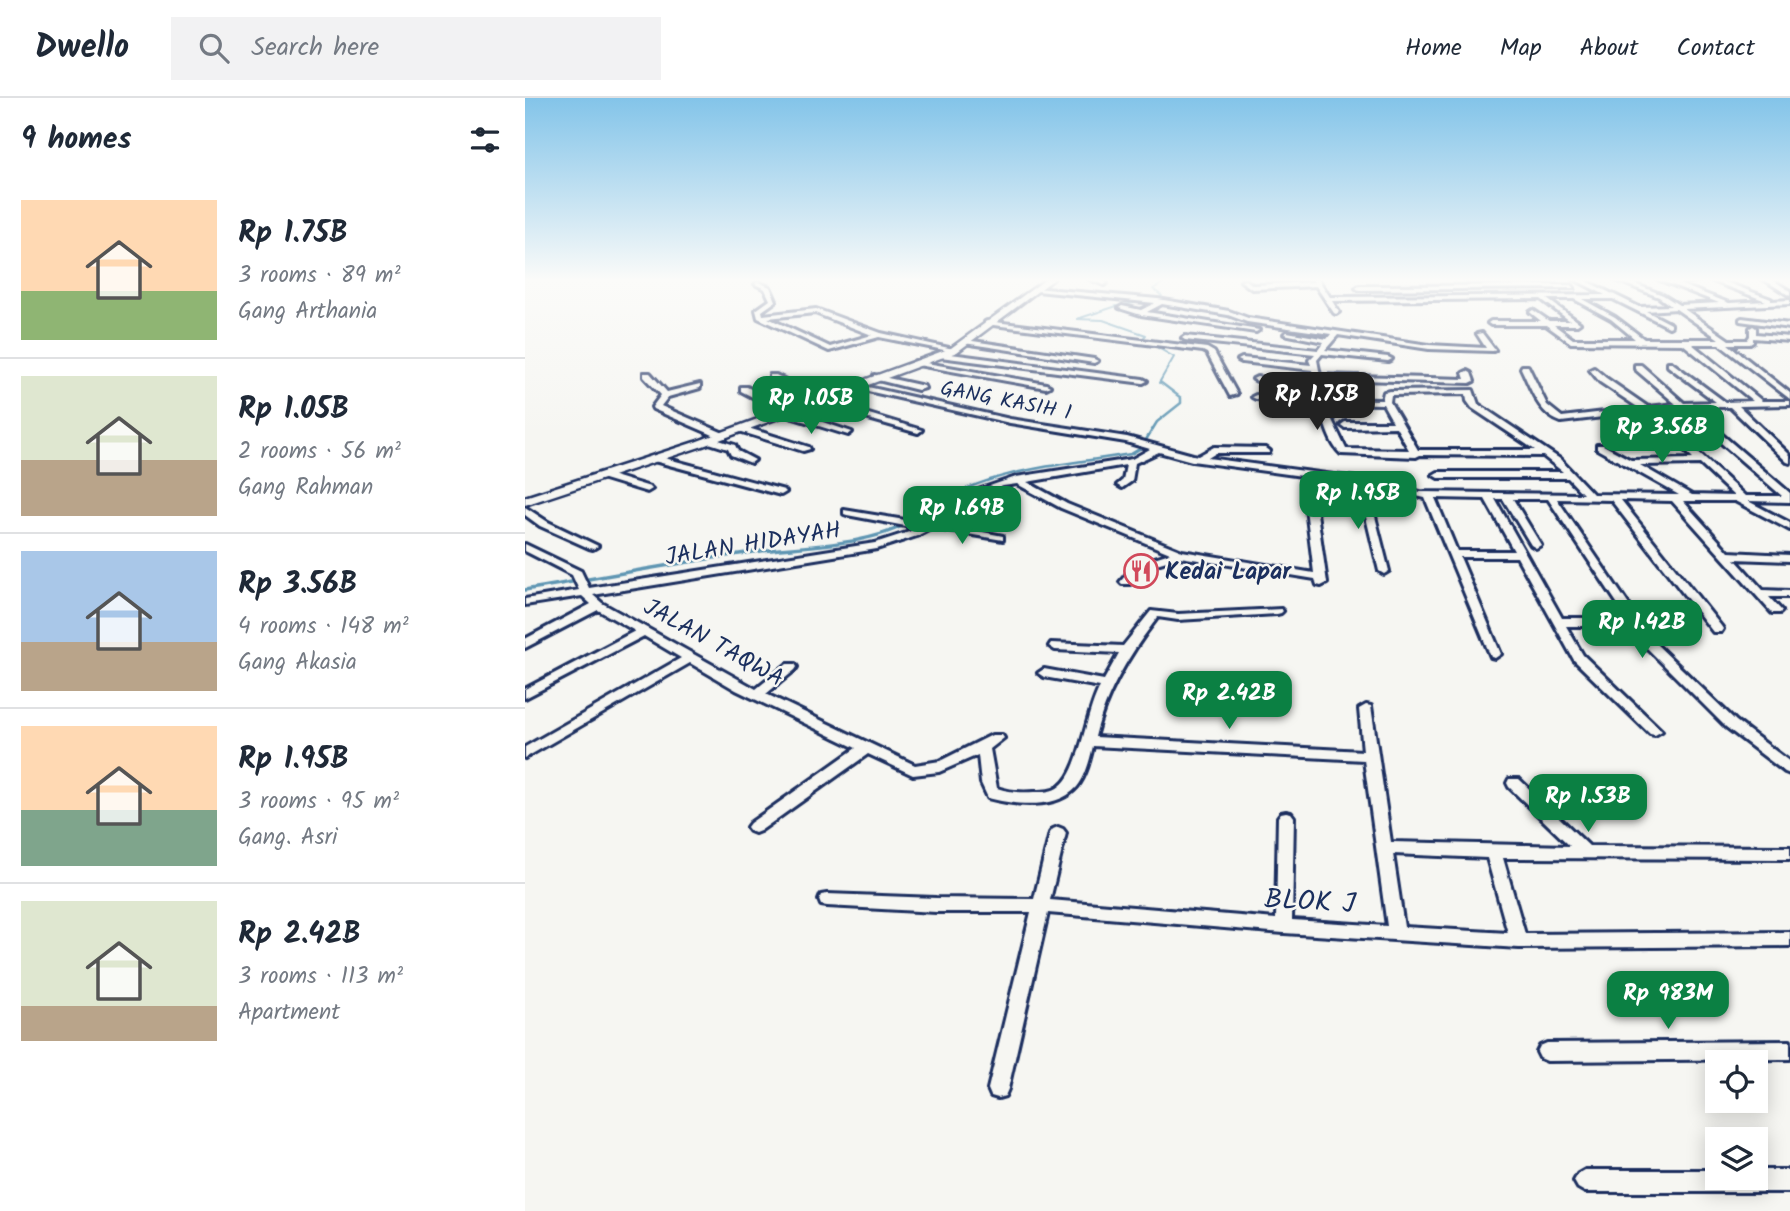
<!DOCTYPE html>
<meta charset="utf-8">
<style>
:root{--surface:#fff;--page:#f2f2f3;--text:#1f2937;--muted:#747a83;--line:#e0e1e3;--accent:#0b8043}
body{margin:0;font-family:Kalam,sans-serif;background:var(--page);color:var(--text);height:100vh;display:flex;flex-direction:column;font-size:26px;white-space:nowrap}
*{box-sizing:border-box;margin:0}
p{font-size:23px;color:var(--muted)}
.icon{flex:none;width:38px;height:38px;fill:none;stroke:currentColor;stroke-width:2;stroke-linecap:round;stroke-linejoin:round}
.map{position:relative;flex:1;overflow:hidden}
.panel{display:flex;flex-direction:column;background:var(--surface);width:525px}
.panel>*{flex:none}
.fabs{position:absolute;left:1180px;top:952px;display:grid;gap:14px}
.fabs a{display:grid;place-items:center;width:63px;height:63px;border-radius:0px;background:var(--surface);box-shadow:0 4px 18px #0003;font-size:35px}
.price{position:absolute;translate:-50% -60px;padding:0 16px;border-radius:14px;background:var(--accent);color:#fff;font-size:23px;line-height:46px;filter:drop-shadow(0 2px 4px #0008)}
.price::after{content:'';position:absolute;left:50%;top:42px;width:21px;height:16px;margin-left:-10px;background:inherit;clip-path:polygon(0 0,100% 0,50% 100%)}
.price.on{background:#222;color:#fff}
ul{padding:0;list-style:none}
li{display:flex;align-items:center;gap:21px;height:175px;padding:0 21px}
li+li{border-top:2px solid var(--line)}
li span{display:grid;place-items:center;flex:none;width:196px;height:140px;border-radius:0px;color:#555}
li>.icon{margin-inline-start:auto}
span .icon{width:84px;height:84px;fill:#fffc;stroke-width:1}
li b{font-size:30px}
h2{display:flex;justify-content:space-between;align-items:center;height:84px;padding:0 21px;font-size:30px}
header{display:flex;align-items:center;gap:42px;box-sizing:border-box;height:98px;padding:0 35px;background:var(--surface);border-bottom:2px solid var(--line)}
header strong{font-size:33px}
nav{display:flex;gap:38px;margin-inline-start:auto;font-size:24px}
.search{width:490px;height:63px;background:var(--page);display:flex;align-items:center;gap:18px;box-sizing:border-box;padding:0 24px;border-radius:0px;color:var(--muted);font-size:26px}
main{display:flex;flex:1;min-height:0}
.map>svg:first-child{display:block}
</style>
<header>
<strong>Dwello</strong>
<div class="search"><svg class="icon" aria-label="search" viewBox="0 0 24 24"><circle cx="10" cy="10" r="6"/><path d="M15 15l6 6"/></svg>Search here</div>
<nav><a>Home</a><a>Map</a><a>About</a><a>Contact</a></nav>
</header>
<main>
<section class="panel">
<h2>9 homes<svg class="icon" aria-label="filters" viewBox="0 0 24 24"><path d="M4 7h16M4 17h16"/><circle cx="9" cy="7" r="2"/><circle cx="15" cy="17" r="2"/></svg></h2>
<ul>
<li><span style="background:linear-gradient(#ffd9b3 65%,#8fb573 0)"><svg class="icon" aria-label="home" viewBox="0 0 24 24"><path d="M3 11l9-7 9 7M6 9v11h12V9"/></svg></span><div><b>Rp 1.75B</b><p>3 rooms · 89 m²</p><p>Gang Arthania</p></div></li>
<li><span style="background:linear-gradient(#dfe7d0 60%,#b9a48a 0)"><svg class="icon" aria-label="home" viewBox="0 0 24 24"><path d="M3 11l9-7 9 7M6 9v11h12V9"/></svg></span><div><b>Rp 1.05B</b><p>2 rooms · 56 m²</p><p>Gang Rahman</p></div></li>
<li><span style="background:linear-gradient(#a9c7e8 65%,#b9a48a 0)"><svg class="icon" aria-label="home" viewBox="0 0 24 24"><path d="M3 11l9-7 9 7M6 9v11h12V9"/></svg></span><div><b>Rp 3.56B</b><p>4 rooms · 148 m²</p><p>Gang Akasia</p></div></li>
<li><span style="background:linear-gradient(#ffd9b3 60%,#7fa58c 0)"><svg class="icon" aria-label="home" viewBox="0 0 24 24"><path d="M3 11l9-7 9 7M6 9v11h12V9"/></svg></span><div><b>Rp 1.95B</b><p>3 rooms · 95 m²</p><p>Gang. Asri</p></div></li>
<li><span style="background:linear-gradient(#dfe7d0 75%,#b9a48a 0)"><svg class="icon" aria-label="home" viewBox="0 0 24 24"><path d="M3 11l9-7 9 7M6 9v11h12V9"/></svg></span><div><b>Rp 2.42B</b><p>3 rooms · 113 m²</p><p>Apartment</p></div></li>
</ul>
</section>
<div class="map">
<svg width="1265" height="1113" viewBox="0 0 1265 1113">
<rect width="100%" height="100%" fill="#f6f6f2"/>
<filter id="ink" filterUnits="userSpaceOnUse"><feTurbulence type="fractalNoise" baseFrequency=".0143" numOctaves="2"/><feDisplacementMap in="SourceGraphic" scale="14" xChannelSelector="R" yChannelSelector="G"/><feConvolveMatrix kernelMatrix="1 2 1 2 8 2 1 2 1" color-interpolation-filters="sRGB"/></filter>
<g filter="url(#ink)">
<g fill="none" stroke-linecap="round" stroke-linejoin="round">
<g stroke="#5f96b3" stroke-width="2">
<path d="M664,181H691"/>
<path d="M634,285L649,259L617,241L621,237L578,222L552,221L592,208L632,201L637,198L628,191L645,181"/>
</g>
<path stroke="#5f96b3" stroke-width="2.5" d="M391,420C453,371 531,368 606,356L616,350L632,324L656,305V300L635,284"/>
<path stroke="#5f96b3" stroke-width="3.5" d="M0,492C76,479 151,465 228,454C277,447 354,449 393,418"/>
<g stroke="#1b2f5e" stroke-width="6">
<g id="minor">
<path d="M564,181H574L582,185L579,187Z"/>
<path d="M787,181H793L805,199L1080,197L1049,181H1057L1114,209L1146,208L1134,199L1088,181H1097L1138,197L1154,207L1194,205L1132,181L1147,184L1181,181L1154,186L1204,205L1241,203L1182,181H1192L1246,201V203L1265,202V206L1159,211L1204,242H1222L1225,238V230L1228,228L1231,230V236L1265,239V243L1228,240V244L1225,246H1203L1265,295V301L1194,246H1167L1237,303H1265V307L1214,308L1265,357V365L1262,364L1205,309H1165L1265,395V404L1223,403L1265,425V432L1210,403H1158L1204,454L1265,457V463L1210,461L1238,492L1265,493V499H1244L1257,513L1255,515H1247L1147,403L1096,402L1196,528L1198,531L1196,534H1188L1086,402L1032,401L1129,544L1211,623L1265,664V676L1260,674L1201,629L1121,549L1107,528H1041L1058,557L1137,633L1130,637L1125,636L1049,562L992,459H935L976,556L970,560L966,559L900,400L842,387L864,473L859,476L854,473L833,386L787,380L802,485L796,488L792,487L790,481L655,459L618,470L605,486H597L595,484L610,466L645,455L536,410L492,386L478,388L453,398L412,425L478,438V442L407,430L392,438L352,451L68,497L77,505L231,591L262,566H270L272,569L270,572L241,596L390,667L415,663L467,637H477L479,640L465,651L472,690C483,694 497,695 509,694C519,694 528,694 535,688C556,672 560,615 575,589L519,579L513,575L519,571L579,582L594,555L530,552L524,548L526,545L598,548L626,513L653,516L756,511L758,513L756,515L752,516L653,522L633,519C605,555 581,594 570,639L838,653L834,611L841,607L846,608L866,744L1045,748L984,689L982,685L984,681H994L1064,748L1265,749V761L978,760L1000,836L1265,834V848L994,850L759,835L523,815L483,991L480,998L473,1000L466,998L463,991L506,814H411L302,808L296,807L294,802L296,797L302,796L411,800L509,801L525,735L528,731L533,729L538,731L541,735L525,802L751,821L753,719L756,715L761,714L766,715L769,719L767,822L862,828L839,662L568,648C565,661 561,678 552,689C532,712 489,707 463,700L456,685L453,657L414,674L388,677L343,656L235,733L230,735L225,733L222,729L225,725L331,650L211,592L165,565L0,660V649L156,560L119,538L0,600V591L110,533L73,512L0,550V541L66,506L57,498L0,507V501L54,492L47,477L0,453V446L56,473L64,490L350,445L384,434L391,430L322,417L319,416V412L398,425L447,394L491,379L607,361L625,351L601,344L485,325L325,289V285L485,321L602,339L668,357L673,358L689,349L741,350L745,353L744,355H691L683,360L853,383L895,394L1058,396L1043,380H913L908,377L913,374H1038L1018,358L895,357L891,359L816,356C804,345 799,323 795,308L731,301L727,299L731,297L794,303L791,290L732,283L728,281L732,279L790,285L787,272L717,264L713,262L717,260L786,267L784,262L790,256L660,242L657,240L660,238L793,252L799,244L759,236L762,234L802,241L806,236L722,224L703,217L637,206L622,214L734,232L731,234L616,217L594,210L597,208L616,212L630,205L512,193L510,190L633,201L704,213L723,220L904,247L961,250L952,236L957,235L970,252L968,253L904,251L813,237L800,252L863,259L867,261L863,263L797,256L792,262L795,277L940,281L938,275L942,273L946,275L949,283L945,285L797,281L802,301L857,302L859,294L866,293L948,292L953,306L1035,361L1068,396L1154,397L1072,351V347H1078L1106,362L1169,361L1151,344L1112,343V339L1115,338H1146L1120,314L1036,324C1013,316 1006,290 996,270L997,268H1003L1022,307L1037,319L1114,310L1075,284L1065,272L1069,270L1081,280L1123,309L1151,306L1110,271V267H1116L1159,305L1191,304L1143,268V264H1146L1200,304L1228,303L1158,246L1046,245L1021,227H966L963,225L966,223H1016L1006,215L1005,214L1008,212L1024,223H1045L1016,201L807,203L814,214L811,216L809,215L791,188L727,191L716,183L721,182L728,187L789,184ZM1022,201H1049L1086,221L1110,241H1048L1029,227H1052L1055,225ZM1057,201H1088L1144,229L1146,228V226L1121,213L1151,211L1194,241H1119L1090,219ZM941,296L942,303L947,310L1010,352H893L865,304L866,297ZM804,305L858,306L868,324H820L816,327L820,330L871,329L884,352L821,351L807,322ZM1156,310L1257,398H1220L1128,313ZM634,354L667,363L777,378L789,475L657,453L542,406L502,384L601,367L598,382L592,387L597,390L607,383L610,365ZM1175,366L1209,398L1167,397L1115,367ZM910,400L960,401L989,453H932ZM970,401H978L1006,447L1011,450L1016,447L988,401H1023L1102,520H1037ZM868,756L962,760L983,835L879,829Z"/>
<path d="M1238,181H1246L1265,193V198Z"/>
<path d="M233,184L245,189L251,203L237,213L238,217L291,211L356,235L433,252L429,254L354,239L304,253L233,220L231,212L245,202L240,191L230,186ZM290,215L347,237L305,249L243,220Z"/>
<path d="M1047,187L1049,190L834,192L831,190L834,188Z"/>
<path d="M1217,220L1265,226V230L1215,223V221Z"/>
<path d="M462,223L682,250L689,254L712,296L705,298L682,255L678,253L460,226V224Z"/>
<path d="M441,242L569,261L573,263L569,265L439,245V243Z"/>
<path d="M418,255L618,281L622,283L618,285L415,259V255Z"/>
<path d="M390,263L521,286L525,288L521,290L393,267H390Z"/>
<path d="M119,275H125L142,294L175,286V290L143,299L136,308L201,336V340H195L128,311L127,309L136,297L119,279Z"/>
<path d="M245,277H251L304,304L397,332L393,335L298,308L245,281Z"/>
<path d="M349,277L399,288L400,290L393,292L349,281Z"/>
<path d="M216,289H222L274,316L327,334L323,337L268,320L216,293Z"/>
<path d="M217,328L284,349L285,351L278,353L214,333L213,331Z"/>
<path d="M184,339L210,347L213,353L230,362L226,365L206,357L203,351L181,344V340Z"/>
<path d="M132,358L259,392L261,394L256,397L129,363V359Z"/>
<path d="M79,375L125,389L127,391L122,394L76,380L74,378Z"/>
<path d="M0,409L23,424L73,448L68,451L64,450L15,428L0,417Z"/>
<path d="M1265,943V961L1022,963L1015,960L1012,954L1015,948L1022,945Z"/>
<path d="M1060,1072H1192V1080H1230V1072H1265V1094H1060L1053,1090L1049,1083L1053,1076Z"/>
</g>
</g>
<g stroke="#1b2f5e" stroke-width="5">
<path id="tertiary" d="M521,181H529L432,254L178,348L0,407V399L170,344L426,250Z"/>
</g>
<use href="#minor" fill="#f6f6f2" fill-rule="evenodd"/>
<use href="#tertiary" fill="#f6f6f2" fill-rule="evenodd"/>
</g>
</g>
<linearGradient id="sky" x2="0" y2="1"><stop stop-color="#83c4e9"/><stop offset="0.54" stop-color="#fbfbf9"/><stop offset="1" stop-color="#fbfbf9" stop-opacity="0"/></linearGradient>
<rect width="1265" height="337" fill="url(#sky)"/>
<defs>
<g id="restaurant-ring" transform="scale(1.75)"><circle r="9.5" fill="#f6f6f2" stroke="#d1495b" stroke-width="1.5"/><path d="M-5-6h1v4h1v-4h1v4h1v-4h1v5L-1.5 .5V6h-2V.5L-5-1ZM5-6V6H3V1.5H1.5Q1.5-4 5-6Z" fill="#d1495b"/></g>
</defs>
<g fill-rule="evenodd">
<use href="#restaurant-ring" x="616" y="473"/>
</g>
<g text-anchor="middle" stroke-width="5" stroke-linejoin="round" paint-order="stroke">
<g font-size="21" fill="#1b2f5e" stroke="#f6f6f2">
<text transform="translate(481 302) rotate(11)" y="7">GANG KASIH 1</text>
</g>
<g font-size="24" fill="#1b2f5e" stroke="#f6f6f2">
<text transform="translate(228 445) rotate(-9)" y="8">JALAN HIDAYAH</text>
<text transform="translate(189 544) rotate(29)" y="8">JALAN TAQWA</text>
</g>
<g font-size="24" font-weight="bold" fill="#1b2f5e" stroke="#f6f6f2" text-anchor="start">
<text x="640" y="481">Kedai Lapar</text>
</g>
<g font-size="28" fill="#1b2f5e" stroke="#f6f6f2">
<text transform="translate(785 802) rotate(3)" y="10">BLOK J</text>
</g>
</g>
</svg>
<div class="fabs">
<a><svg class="icon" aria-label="locate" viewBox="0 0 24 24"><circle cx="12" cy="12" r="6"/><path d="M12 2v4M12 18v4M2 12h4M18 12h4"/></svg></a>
<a><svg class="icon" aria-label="layers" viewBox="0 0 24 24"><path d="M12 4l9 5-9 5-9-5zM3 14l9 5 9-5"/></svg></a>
</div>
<b class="price on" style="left:792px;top:334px">Rp 1.75B</b>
<b class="price" style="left:286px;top:338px">Rp 1.05B</b>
<b class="price" style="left:1137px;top:367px">Rp 3.56B</b>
<b class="price" style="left:833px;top:433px">Rp 1.95B</b>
<b class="price" style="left:437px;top:448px">Rp 1.69B</b>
<b class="price" style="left:1117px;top:562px">Rp 1.42B</b>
<b class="price" style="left:704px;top:633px">Rp 2.42B</b>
<b class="price" style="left:1063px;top:736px">Rp 1.53B</b>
<b class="price" style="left:1143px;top:933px">Rp 983M</b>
</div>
</main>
